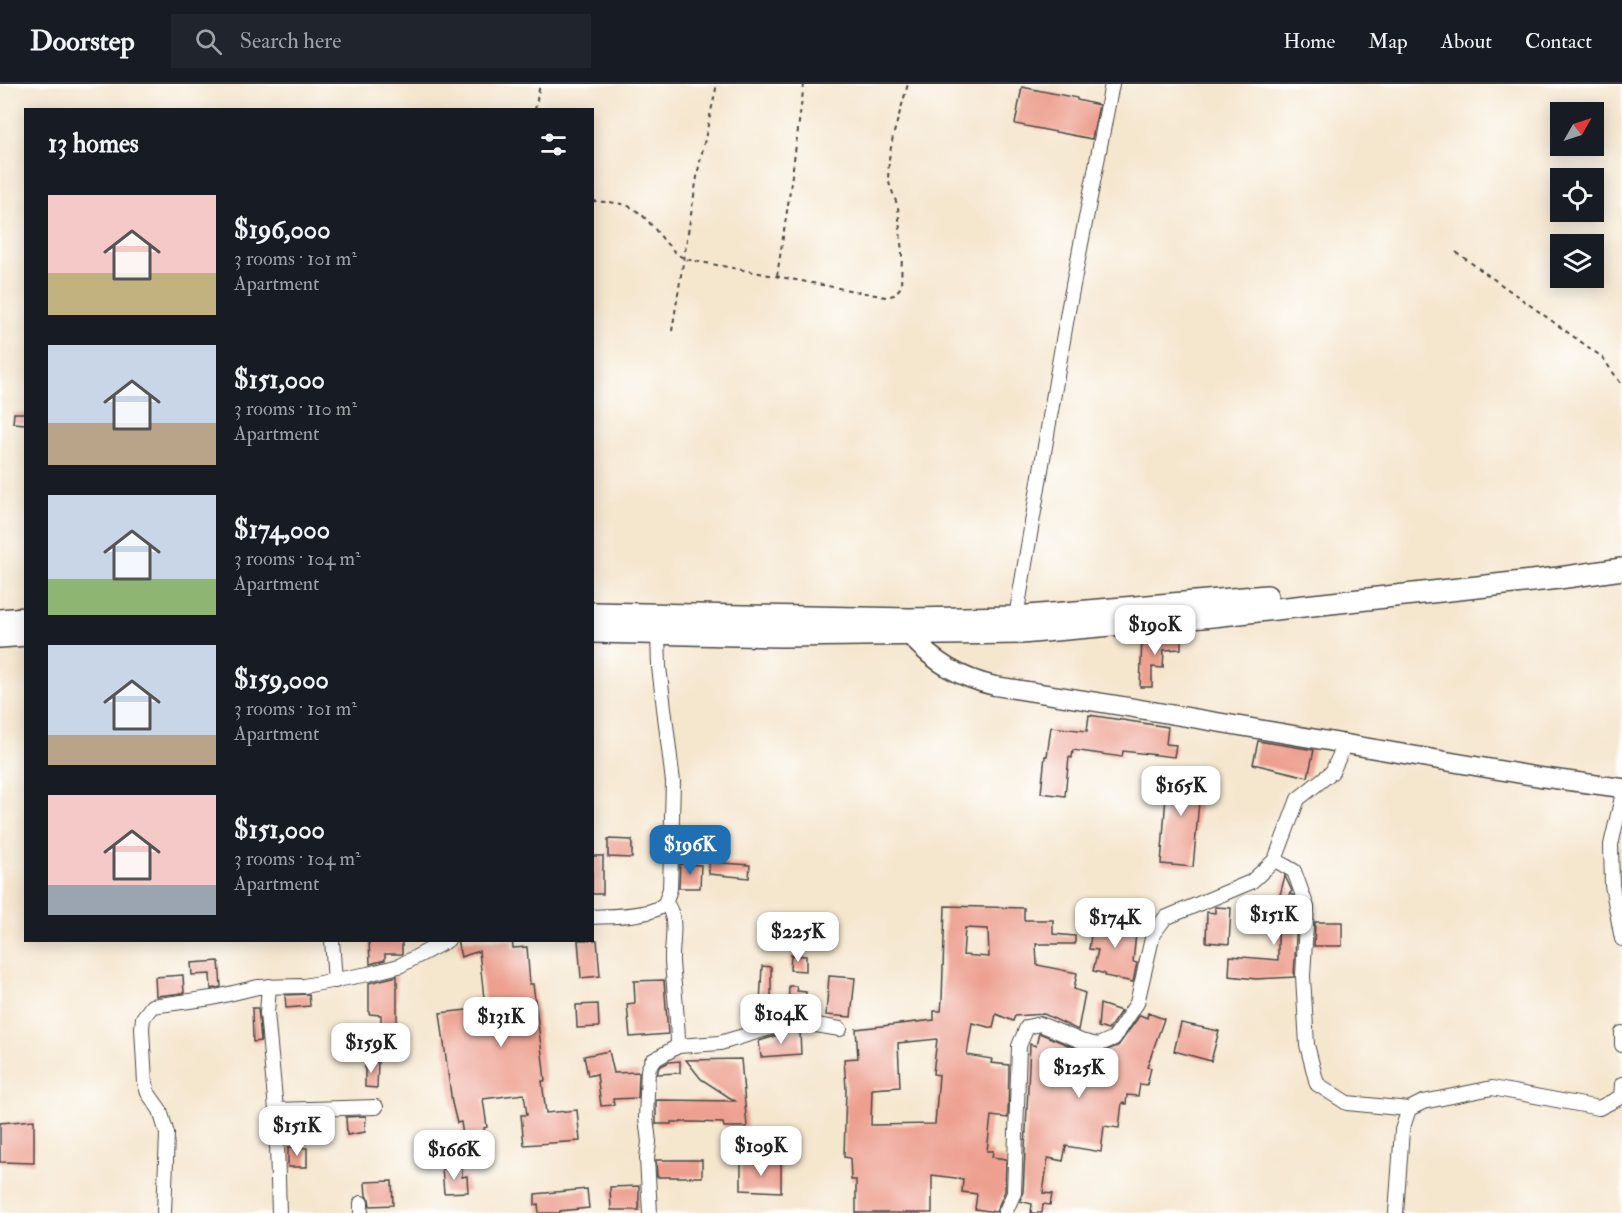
<!DOCTYPE html>
<meta charset="utf-8">
<style>
:root{--surface:#171b24;--page:#20242c;--text:#f1f3f6;--muted:#9ea1a6;--line:#363941;--accent:#1f6fb2}
body{margin:0;font-family:"IM FELL Double Pica",serif;background:var(--page);color:var(--text);height:100vh;display:flex;flex-direction:column;font-size:22px;white-space:nowrap}
*{box-sizing:border-box;margin:0}
p{font-size:20px;color:var(--muted)}
.icon{flex:none;width:33px;height:33px;fill:none;stroke:currentColor;stroke-width:2;stroke-linecap:round;stroke-linejoin:round}
.map{position:relative;flex:1;overflow:hidden}
.drawer{position:absolute;left:24px;top:24px;width:570px;height:834px;display:flex;flex-direction:column;background:var(--surface);border-radius:0px;box-shadow:0 3px 15px #0003}
.drawer>*{flex:none}
.needle{width:39px;rotate:51deg}
.tools{position:absolute;left:1550px;top:18px;display:grid;gap:12px}
.tools a{display:grid;place-items:center;width:54px;height:54px;border-radius:0px;background:var(--surface);box-shadow:0 3px 15px #0003;font-size:30px}
.price{position:absolute;translate:-50% -51px;padding:0 14px;border-radius:12px;background:#fff;color:#222;font-size:20px;line-height:39px;filter:drop-shadow(0 2px 3px #0008)}
.price::after{content:'';position:absolute;left:50%;top:36px;width:18px;height:14px;margin-left:-9px;background:inherit;clip-path:polygon(0 0,100% 0,50% 100%)}
.price.active{background:var(--accent);color:#fff}
ul{padding:0;list-style:none}
li{display:flex;align-items:center;gap:18px;height:150px;padding:0 24px}
li span{display:grid;place-items:center;flex:none;width:168px;height:120px;border-radius:0px;color:#555}
li>.icon{margin-inline-start:auto}
span .icon{width:72px;height:72px;fill:#fffc;stroke-width:1}
li b{font-size:26px}
h2{display:flex;justify-content:space-between;align-items:center;height:72px;padding:0 24px;font-size:26px}
header{display:flex;align-items:center;gap:36px;box-sizing:border-box;height:84px;padding:0 30px;background:var(--surface);border-bottom:2px solid var(--line)}
header strong{font-size:28px}
nav{display:flex;gap:33px;margin-inline-start:auto;font-size:21px}
.search{width:420px;height:54px;background:var(--page);display:flex;align-items:center;gap:15px;box-sizing:border-box;padding:0 21px;border-radius:0px;color:var(--muted);font-size:22px}
.map>svg:first-child{display:block}
</style>
<header>
<strong>Doorstep</strong>
<div class="search"><svg class="icon" aria-label="search" viewBox="0 0 24 24"><circle cx="10" cy="10" r="6"/><path d="M15 15l6 6"/></svg>Search here</div>
<nav><a>Home</a><a>Map</a><a>About</a><a>Contact</a></nav>
</header>
<div class="map">
<svg width="1622" height="1129" viewBox="0 0 1622 1129">
<rect width="100%" height="100%" fill="#fff"/>
<filter id="ink" filterUnits="userSpaceOnUse"><feTurbulence type="fractalNoise" baseFrequency=".0167" numOctaves="2"/><feDisplacementMap in="SourceGraphic" scale="12" xChannelSelector="R" yChannelSelector="G"/><feConvolveMatrix kernelMatrix="1 2 1 2 8 2 1 2 1" color-interpolation-filters="sRGB"/></filter>
<filter id="wash" filterUnits="userSpaceOnUse"><feTurbulence type="fractalNoise" baseFrequency=".008" numOctaves="4" result="noise"/><feDisplacementMap in="SourceGraphic" scale="24" xChannelSelector="R" yChannelSelector="G"/><feGaussianBlur stdDeviation="1.35" result="paint"/><feColorMatrix in="noise" values="0 0 0 0 0 0 0 0 0 0 0 0 0 0 0 0 0 1.4 0 .05"/><feComposite in="paint" operator="in"/></filter>
<g filter="url(#wash)">
<rect width="100%" height="100%" fill="#f5e6ce"/>
<g id="blocks">
<g fill="#eda090" fill-rule="evenodd">
<path d="M1022,3L1077,14V16L1099,21L1092,55L1015,40Z"/>
<path d="M14,329H26V340L13,339Z"/>
<path d="M1142,554H1181V565L1164,566L1163,584L1152,583V603H1140Z"/>
<path d="M1089,631L1168,643L1166,660L1176,661L1174,673L1123,667L1122,673L1073,666L1072,674L1069,673L1065,712L1041,709L1045,672H1047L1051,643L1087,647Z"/>
<path d="M1258,657L1314,666L1308,693L1253,680Z"/>
<path d="M1168,684L1202,686L1193,783L1161,780Z"/>
<path d="M608,755L632,756V774L608,773Z"/>
<rect x="592" y="772" width="11" height="38"/>
<path d="M709,778L750,781L749,794L709,790Z"/>
<path d="M680,780L701,781L700,804H679Z"/>
<path d="M1285,792L1292,807L1289,810L1293,811L1298,824L1296,833L1297,834L1294,893L1256,895L1229,892L1230,872L1278,876V839L1281,821L1277,822Z"/>
<path d="M945,822L1024,824V836H1053V850L1075,852V860H1036L1037,881L1077,889L1074,905L1085,909L1078,946L1044,930L1015,932L1013,937L996,930L993,944L972,939L967,971L992,975L991,979L1009,981L1008,1034L991,1032L987,1067H993L992,1073L1006,1075L1005,1107L996,1128L975,1125L977,1110L962,1108L963,1095L932,1091V1129H856V1096H851L850,1074L844,1073L846,1005L844,975L858,974L856,945L934,936V927H941L942,916ZM965,844L988,845L989,873L963,871ZM937,955L933,990L939,991L935,1040L871,1041L872,1005L900,1003L898,959Z"/>
<path d="M1215,823L1231,824L1229,860L1206,858L1207,828L1215,829Z"/>
<path d="M1093,837L1112,840L1113,837L1137,840L1133,878L1137,879L1133,898L1105,892V890L1102,889L1093,887L1098,866L1089,865Z"/>
<path d="M1315,838H1342V862H1314Z"/>
<path d="M369,856H402V870H385V876L370,880Z"/>
<path d="M457,856H512L513,864L527,863L530,900H533L543,978L545,997H542L546,1029L577,1026L580,1057L524,1061L521,1031H527L524,1010L483,1015L487,1043L484,1044L485,1050L463,1052L461,1038L457,1039L452,1019L440,929L485,924L479,867L461,873Z"/>
<path d="M578,856H597L600,892L581,894Z"/>
<path d="M791,871L806,872V887L790,886Z"/>
<path d="M219,877L221,903L211,905L210,890L192,891L191,879Z"/>
<path d="M762,882L771,883V929H788L789,902H796L797,907L806,908V930H785L759,938Z"/>
<path d="M183,891L184,909L156,912L155,893Z"/>
<path d="M397,892V940H381V931L369,930V899Z"/>
<path d="M829,892L855,894L851,933L826,931Z"/>
<path d="M664,896L668,950L630,953L627,920L635,919L634,897Z"/>
<path d="M309,910L310,922L286,924L285,911Z"/>
<path d="M598,920L599,943L577,944L576,921Z"/>
<path d="M1100,920L1121,927L1108,946L1098,943Z"/>
<path d="M252,924H258L261,957L253,958Z"/>
<path d="M1148,929L1164,935L1147,983L1151,984L1147,1001L1140,1000L1138,1012L1127,1011L1126,1020L1122,1019L1119,1044L1104,1042L1101,1068L1066,1062L1063,1077L1048,1074L1043,1109L1052,1110L1050,1121L1043,1120L1042,1129H1031L1032,1120L1020,1117L1023,1109L1030,960L1036,962L1039,949L1075,964L1074,971L1096,973V970L1118,962L1140,931L1147,934Z"/>
<path d="M1181,939L1219,947L1211,977L1174,967Z"/>
<path d="M788,948H800L801,970L761,973L759,957Z"/>
<path d="M609,967L614,989L639,988L638,1014L613,1015L614,1021L601,1022L597,990L588,992L584,972Z"/>
<path d="M741,975L747,1043H724L723,1039L695,1038H671V1040H656V1016L735,1017L701,995L686,976Z"/>
<path d="M365,977L378,978L377,1004L365,1003Z"/>
<path d="M680,977V989L657,990L659,983L669,978Z"/>
<path d="M366,1032L365,1048L347,1051L346,1033Z"/>
<path d="M34,1036V1079L0,1078V1039Z"/>
<path d="M288,1063L307,1064V1083H288Z"/>
<path d="M656,1076H702V1093H657Z"/>
<path d="M745,1078L781,1079V1108L741,1106V1079Z"/>
<path d="M462,1083V1093L467,1092L468,1108L444,1109L442,1084Z"/>
<path d="M392,1097L393,1121L370,1122L369,1115L366,1112L365,1098Z"/>
<path d="M639,1102V1126H611L610,1103Z"/>
<path d="M587,1105L589,1124L560,1127V1129H539L538,1120L535,1121V1110Z"/>
</g>
</g>
</g>
<g filter="url(#ink)">
<use href="#blocks" fill-opacity="0" stroke="#494743" stroke-width="1.5"/>
<g fill="none" stroke-linecap="round" stroke-linejoin="round">
<g stroke="#494743" stroke-width="16">
<g id="street">
<path d="M1016,533L1068,227L1112,0"/>
<path d="M1345,660L1332,688L1298,715L1275,776L1294,787L1307,823L1303,892L1307,961L1317,1000L1347,1019L1409,1025"/>
<path d="M1622,713L1611,761L1612,801L1622,855"/>
<path d="M666,819C679,836 671,858 672,878C674,906 678,934 678,962"/>
<path d="M592,833C609,832 654,833 665,819C667,816 668,810 670,805L673,698L659,583L658,550"/>
<path d="M332,856L335,897"/>
<path d="M269,902L267,929L276,1026L279,1129"/>
<path d="M1622,961V949"/>
<path d="M276,1026L376,1023"/>
<path d="M361,1119V1129"/>
<path d="M164,1129L167,1050L160,1026L148,1009L145,999L142,944L143,934L152,922L212,914L258,903L304,902L368,890L399,882L448,856"/>
<path d="M650,1129L647,1074L649,1058L646,1034L648,986L652,977L678,962L720,959L787,939H804L840,945"/>
<path d="M1005,1129L1014,1109L1019,962L1027,943L1040,940L1081,957L1098,961L1114,954L1137,919L1153,850L1165,834L1251,798L1275,776"/>
<path d="M1396,1129L1402,1046L1409,1025L1423,1018L1492,1004L1599,1024L1621,1013L1622,1000"/>
</g>
</g>
<g stroke="#494743" stroke-width="21">
<path id="secondary" d="M910,552C935,579 960,594 995,602L1122,622L1540,693L1622,704"/>
</g>
<g stroke="#494743" stroke-width="24">
<g id="primary">
<path d="M592,529L910,535L1016,533L1267,512"/>
<path d="M0,536L26,534"/>
<path d="M592,548L783,552L1021,549L1213,532L1559,494L1622,485"/>
<path d="M0,553L26,551"/>
</g>
</g>
<g stroke="#494743" stroke-width="2" stroke-dasharray="4.5 4.5" stroke-linecap="butt">
<path d="M535,26L540,0"/>
<path d="M592,117C603,118 615,118 626,121C652,131 661,162 685,175L886,213L894,211L901,203L902,170L898,123L888,96L889,75L893,52L908,0"/>
<path d="M1456,168L1602,273L1622,301"/>
<path d="M777,192L789,114L804,0"/>
<path d="M672,247L698,87L717,0"/>
</g>
<use href="#street" stroke="#fff" stroke-width="14"/>
<use href="#secondary" stroke="#fff" stroke-width="18"/>
<use href="#primary" stroke="#fff" stroke-width="21"/>
</g>
</g>
</svg>
<div class="tools">
<a><svg class="needle" viewBox="-14 -14 28 28"><path d="M0-13l5 13h-10z" fill="#e53935"/><path d="M0 13l5-13h-10z" fill="#9ea1a6"/></svg></a>
<a><svg class="icon" aria-label="locate" viewBox="0 0 24 24"><circle cx="12" cy="12" r="6"/><path d="M12 2v4M12 18v4M2 12h4M18 12h4"/></svg></a>
<a><svg class="icon" aria-label="layers" viewBox="0 0 24 24"><path d="M12 4l9 5-9 5-9-5zM3 14l9 5 9-5"/></svg></a>
</div>
<b class="price" style="left:1155px;top:572px">$190K</b>
<b class="price" style="left:1181px;top:733px">$165K</b>
<b class="price active" style="left:690px;top:792px">$196K</b>
<b class="price" style="left:1274px;top:862px">$151K</b>
<b class="price" style="left:1115px;top:865px">$174K</b>
<b class="price" style="left:798px;top:879px">$225K</b>
<b class="price" style="left:781px;top:961px">$104K</b>
<b class="price" style="left:501px;top:964px">$131K</b>
<b class="price" style="left:371px;top:990px">$159K</b>
<b class="price" style="left:1079px;top:1015px">$125K</b>
<b class="price" style="left:297px;top:1073px">$151K</b>
<b class="price" style="left:761px;top:1093px">$109K</b>
<b class="price" style="left:454px;top:1097px">$166K</b>
<section class="drawer">
<h2>13 homes<svg class="icon" aria-label="filters" viewBox="0 0 24 24"><path d="M4 7h16M4 17h16"/><circle cx="9" cy="7" r="2"/><circle cx="15" cy="17" r="2"/></svg></h2>
<ul>
<li><span style="background:linear-gradient(#f6c9c9 65%,#c2b280 0)"><svg class="icon" aria-label="home" viewBox="0 0 24 24"><path d="M3 11l9-7 9 7M6 9v11h12V9"/></svg></span><div><b>$196,000</b><p>3 rooms · 101 m²</p><p>Apartment</p></div></li>
<li><span style="background:linear-gradient(#c9d6e8 65%,#b9a48a 0)"><svg class="icon" aria-label="home" viewBox="0 0 24 24"><path d="M3 11l9-7 9 7M6 9v11h12V9"/></svg></span><div><b>$151,000</b><p>3 rooms · 110 m²</p><p>Apartment</p></div></li>
<li><span style="background:linear-gradient(#c9d6e8 70%,#8fb573 0)"><svg class="icon" aria-label="home" viewBox="0 0 24 24"><path d="M3 11l9-7 9 7M6 9v11h12V9"/></svg></span><div><b>$174,000</b><p>3 rooms · 104 m²</p><p>Apartment</p></div></li>
<li><span style="background:linear-gradient(#c9d6e8 75%,#b9a48a 0)"><svg class="icon" aria-label="home" viewBox="0 0 24 24"><path d="M3 11l9-7 9 7M6 9v11h12V9"/></svg></span><div><b>$159,000</b><p>3 rooms · 101 m²</p><p>Apartment</p></div></li>
<li><span style="background:linear-gradient(#f6c9c9 75%,#9aa5b1 0)"><svg class="icon" aria-label="home" viewBox="0 0 24 24"><path d="M3 11l9-7 9 7M6 9v11h12V9"/></svg></span><div><b>$151,000</b><p>3 rooms · 104 m²</p><p>Apartment</p></div></li>
</ul>
</section>
</div>
